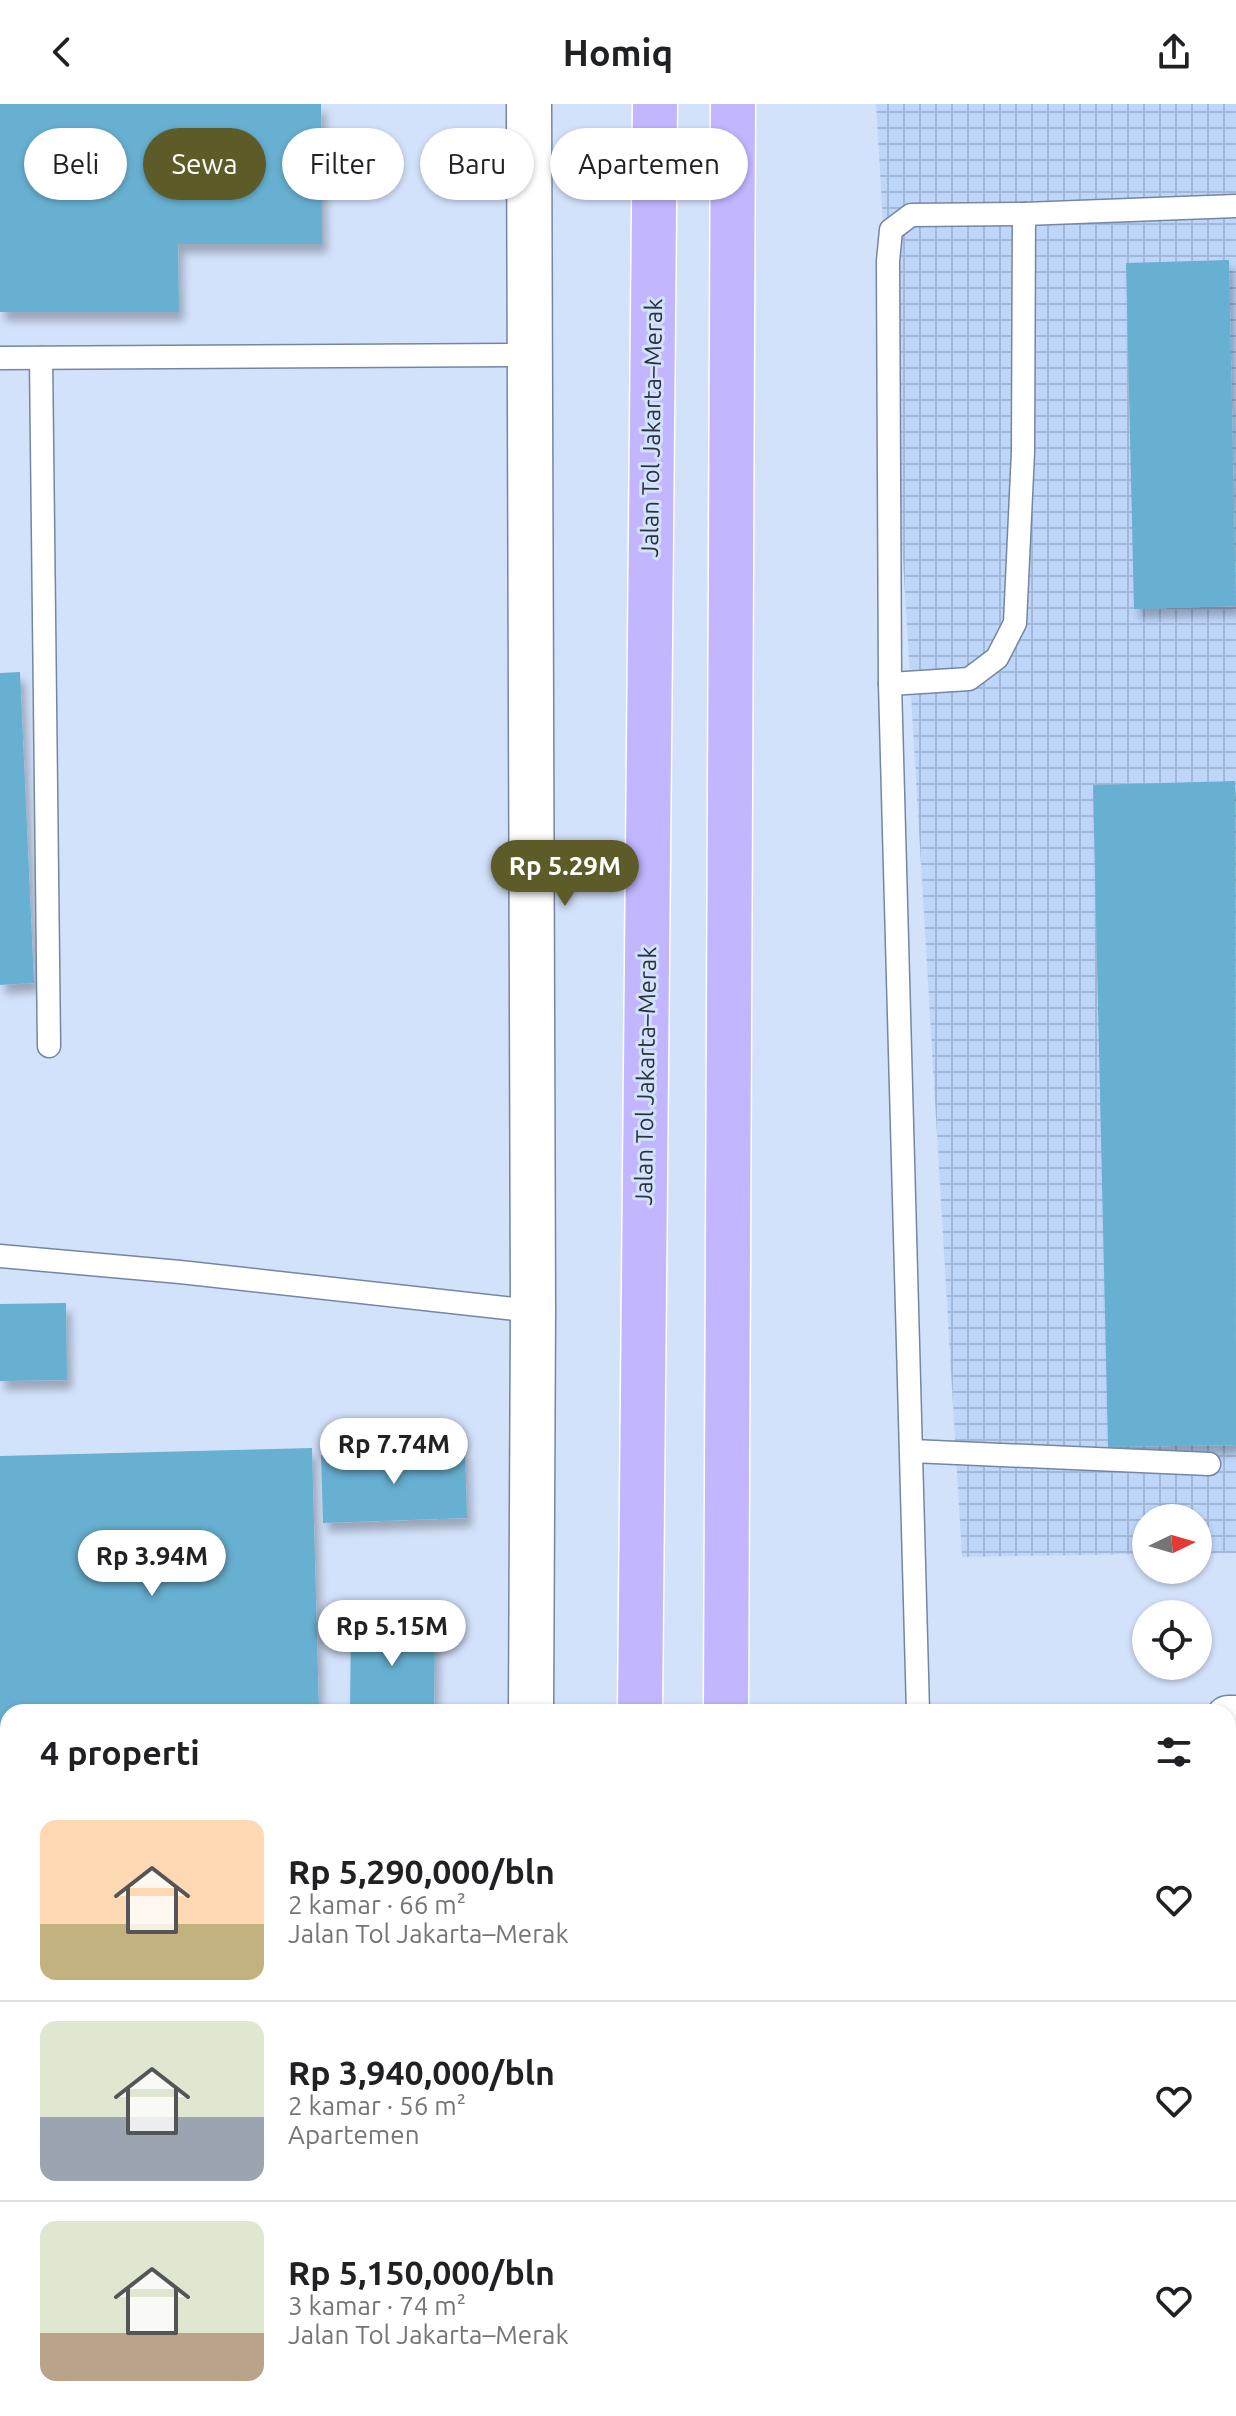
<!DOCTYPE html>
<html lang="id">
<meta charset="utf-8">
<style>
:root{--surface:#fff;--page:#f2f2f2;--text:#202124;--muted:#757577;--line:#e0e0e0;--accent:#5d5b27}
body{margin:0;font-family:Ubuntu,sans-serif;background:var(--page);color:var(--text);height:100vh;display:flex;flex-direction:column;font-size:30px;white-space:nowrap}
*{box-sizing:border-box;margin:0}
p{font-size:26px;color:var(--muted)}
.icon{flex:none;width:44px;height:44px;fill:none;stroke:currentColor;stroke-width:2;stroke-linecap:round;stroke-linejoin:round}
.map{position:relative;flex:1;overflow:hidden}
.panel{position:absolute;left:0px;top:1600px;width:1236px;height:712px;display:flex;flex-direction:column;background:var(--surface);border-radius:24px 24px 0 0;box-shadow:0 2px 6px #0004}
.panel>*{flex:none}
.top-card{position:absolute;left:24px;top:24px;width:800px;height:72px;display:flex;gap:16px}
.needle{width:52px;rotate:85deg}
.tools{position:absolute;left:1132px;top:1400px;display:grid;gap:16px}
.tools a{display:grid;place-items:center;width:80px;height:80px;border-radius:50%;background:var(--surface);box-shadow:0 2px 6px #0004;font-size:40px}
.price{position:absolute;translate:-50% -68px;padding:0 18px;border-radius:28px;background:#fff;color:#222;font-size:26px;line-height:52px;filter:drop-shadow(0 2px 4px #0008)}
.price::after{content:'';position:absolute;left:50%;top:48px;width:24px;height:18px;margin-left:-12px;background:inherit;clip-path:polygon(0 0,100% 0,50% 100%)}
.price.active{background:var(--accent);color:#fff}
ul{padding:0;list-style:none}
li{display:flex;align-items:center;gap:24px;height:200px;padding:0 40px}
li+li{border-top:2px solid var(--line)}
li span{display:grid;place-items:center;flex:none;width:224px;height:160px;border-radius:16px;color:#555}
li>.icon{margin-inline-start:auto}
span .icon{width:96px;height:96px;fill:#fffc;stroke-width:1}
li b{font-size:34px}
h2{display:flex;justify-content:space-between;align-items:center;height:96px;padding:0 40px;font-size:34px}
.pill{padding:0 28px;border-radius:36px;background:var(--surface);box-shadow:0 2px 6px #0004;font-size:28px;line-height:72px}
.pill.active{background:var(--accent);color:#fff}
header{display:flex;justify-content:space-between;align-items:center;height:104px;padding:0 40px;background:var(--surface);font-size:36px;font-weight:700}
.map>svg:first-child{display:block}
</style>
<header><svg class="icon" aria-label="back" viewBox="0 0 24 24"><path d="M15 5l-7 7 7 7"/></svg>Homiq<svg class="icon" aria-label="share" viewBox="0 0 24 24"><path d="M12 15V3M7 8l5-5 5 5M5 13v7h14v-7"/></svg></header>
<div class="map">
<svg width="1236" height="2312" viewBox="0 0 1236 2312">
<defs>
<pattern id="industrial-grid" width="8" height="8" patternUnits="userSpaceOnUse" patternTransform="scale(2)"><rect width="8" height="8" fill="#bfd6fb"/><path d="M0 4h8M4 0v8" fill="none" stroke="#a4b8d8"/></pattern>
<filter id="shadow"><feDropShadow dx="5" dy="9" stdDeviation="4" flood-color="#0004"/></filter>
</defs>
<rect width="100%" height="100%" fill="#d3e2fb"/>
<g fill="url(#industrial-grid)">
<path d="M876,0H1236V1449L1198,1450V1414H1146V1450L962,1453Z"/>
<path d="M1228,1746L1236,1747V2312H937V2304H1228Z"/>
</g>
<g fill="#68b0d1" filter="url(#shadow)">
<path d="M0,0H321L322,140H178L179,208H0Z"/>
<path d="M1229,156L1236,502L1134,505L1126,159Z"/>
<path d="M20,568L34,879L0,881V569Z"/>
<path d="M1235,677L1236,1341L1108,1343L1093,681Z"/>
<path d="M66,1199L67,1276L0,1277V1200Z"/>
<path d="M312,1344L319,1608H8V2068H0V1352Z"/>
<path d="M465,1346L467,1414L323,1419L321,1351Z"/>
<path d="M351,1520L435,1521L434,1608H350Z"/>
<path d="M1228,1960L1236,1961V2312H1048L1049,2304H1228Z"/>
<path d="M8,2292V2304H90V2312H0V2293Z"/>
<path d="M136,2304H320L321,2312H137Z"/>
</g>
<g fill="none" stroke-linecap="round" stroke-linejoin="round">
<g stroke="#7586a3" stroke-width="25">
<g id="lane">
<path d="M0,254L529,251"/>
<path d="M41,254L49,942"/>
<path d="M890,580L969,575L997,554L1015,519L1023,348L1024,110L1236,102"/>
<path d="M0,1152L180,1168L533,1207"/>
<path d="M912,1347L1209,1360"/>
<path d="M918,1608L890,580L888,157L891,126L911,111L1024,110"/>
<path d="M919,2312L920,2304"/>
</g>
</g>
<g stroke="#7586a3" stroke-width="47">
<g id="street">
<path d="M529,0L533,1207L531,1608"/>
<path d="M1228,1614H1236"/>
<path d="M525,2312V2304"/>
</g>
</g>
<g stroke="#fff" stroke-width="47">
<g id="highway">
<path d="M640,1608L655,0"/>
<path d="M726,1608L733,0"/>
<path d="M633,2312V2304"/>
<path d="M723,2312V2304"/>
</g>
</g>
<use href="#lane" stroke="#fff" stroke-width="22"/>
<use href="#street" stroke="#fff" stroke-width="44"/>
<use href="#highway" stroke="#c1b6ff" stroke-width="44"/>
</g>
<g text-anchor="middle" stroke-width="6" stroke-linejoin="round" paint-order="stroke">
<g font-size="24" fill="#2b323e" stroke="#d3e2fb">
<text transform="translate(652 324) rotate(-89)" y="8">Jalan Tol Jakarta–Merak</text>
<text transform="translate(646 972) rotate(-89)" y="8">Jalan Tol Jakarta–Merak</text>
</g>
</g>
</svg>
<div class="tools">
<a><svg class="needle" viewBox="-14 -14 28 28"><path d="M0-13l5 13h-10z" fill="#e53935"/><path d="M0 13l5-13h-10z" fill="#757577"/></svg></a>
<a><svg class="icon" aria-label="locate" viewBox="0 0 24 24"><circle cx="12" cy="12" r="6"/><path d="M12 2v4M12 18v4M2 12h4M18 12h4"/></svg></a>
</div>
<b class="price active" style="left:565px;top:804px">Rp 5.29M</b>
<b class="price" style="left:394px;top:1382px">Rp 7.74M</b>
<b class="price" style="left:152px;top:1494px">Rp 3.94M</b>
<b class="price" style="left:392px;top:1564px">Rp 5.15M</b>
<div class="top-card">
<a class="pill">Beli</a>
<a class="pill active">Sewa</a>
<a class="pill">Filter</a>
<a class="pill">Baru</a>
<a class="pill">Apartemen</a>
</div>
<section class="panel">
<h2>4 properti<svg class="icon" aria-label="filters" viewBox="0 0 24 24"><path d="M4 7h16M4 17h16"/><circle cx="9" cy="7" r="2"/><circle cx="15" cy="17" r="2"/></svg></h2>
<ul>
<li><span style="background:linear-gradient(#ffd9b3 65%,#c2b280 0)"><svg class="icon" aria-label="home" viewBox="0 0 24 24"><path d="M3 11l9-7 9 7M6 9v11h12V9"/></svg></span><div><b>Rp 5,290,000/bln</b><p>2 kamar · 66 m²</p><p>Jalan Tol Jakarta–Merak</p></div><svg class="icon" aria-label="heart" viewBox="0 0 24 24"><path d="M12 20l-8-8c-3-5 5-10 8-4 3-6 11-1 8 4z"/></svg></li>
<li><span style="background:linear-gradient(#dfe7d0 60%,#9aa5b1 0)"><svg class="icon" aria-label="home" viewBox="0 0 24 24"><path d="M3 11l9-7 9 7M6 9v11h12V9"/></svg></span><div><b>Rp 3,940,000/bln</b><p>2 kamar · 56 m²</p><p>Apartemen</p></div><svg class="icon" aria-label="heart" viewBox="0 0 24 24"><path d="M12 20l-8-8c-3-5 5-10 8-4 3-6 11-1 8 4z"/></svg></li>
<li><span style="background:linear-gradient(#dfe7d0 70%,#b9a48a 0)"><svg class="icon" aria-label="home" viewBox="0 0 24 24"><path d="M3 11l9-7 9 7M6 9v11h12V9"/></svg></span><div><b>Rp 5,150,000/bln</b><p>3 kamar · 74 m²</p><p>Jalan Tol Jakarta–Merak</p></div><svg class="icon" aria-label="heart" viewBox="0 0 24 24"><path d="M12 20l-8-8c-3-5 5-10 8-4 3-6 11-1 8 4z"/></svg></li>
</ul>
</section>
</div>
